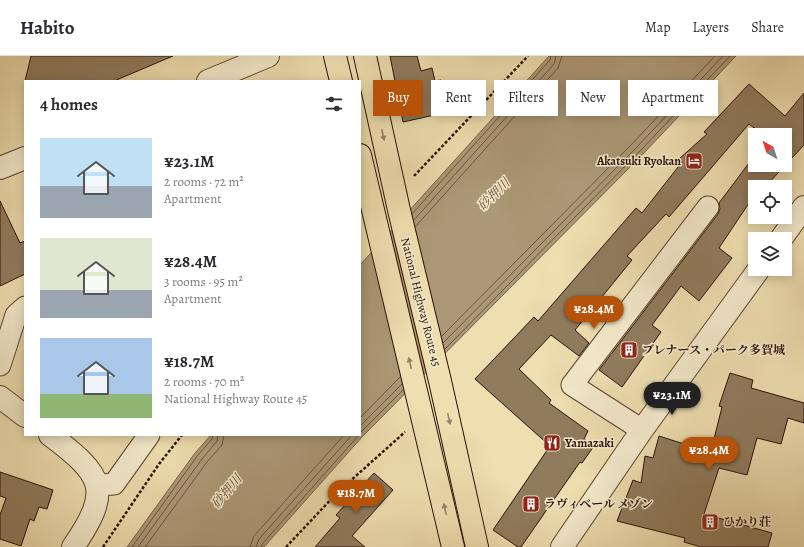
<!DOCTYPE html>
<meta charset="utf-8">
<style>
:root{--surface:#fff;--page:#f7f7f7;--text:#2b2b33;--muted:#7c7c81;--line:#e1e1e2;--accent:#b45309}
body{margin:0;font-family:Alegreya,"Noto Serif JP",serif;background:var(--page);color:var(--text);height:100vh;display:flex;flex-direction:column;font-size:15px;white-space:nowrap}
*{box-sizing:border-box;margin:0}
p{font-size:13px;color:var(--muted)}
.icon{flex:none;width:22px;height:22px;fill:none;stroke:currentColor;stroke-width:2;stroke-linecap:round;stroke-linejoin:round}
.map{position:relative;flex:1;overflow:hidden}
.drawer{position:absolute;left:24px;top:24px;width:337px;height:356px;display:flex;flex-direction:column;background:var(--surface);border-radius:0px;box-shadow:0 2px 10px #0003}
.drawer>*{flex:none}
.hud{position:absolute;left:373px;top:24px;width:371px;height:36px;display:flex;gap:8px}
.needle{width:26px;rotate:321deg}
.tools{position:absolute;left:748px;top:72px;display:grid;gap:8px}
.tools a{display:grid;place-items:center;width:44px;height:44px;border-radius:0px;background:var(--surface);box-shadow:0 2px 10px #0003;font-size:20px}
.price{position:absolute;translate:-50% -34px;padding:0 9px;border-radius:14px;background:var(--accent);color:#fff;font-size:13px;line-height:26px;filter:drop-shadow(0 1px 2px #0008)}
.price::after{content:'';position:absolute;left:50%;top:24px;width:12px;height:9px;margin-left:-6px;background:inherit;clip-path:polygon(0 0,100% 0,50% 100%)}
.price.selected{background:#222;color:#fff}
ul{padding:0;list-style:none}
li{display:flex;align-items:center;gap:12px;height:100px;padding:0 16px}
li span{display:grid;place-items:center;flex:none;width:112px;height:80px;border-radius:0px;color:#555}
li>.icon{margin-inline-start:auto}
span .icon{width:48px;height:48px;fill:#fffc;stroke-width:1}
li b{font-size:17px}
h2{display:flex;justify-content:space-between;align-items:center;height:48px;padding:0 16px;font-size:17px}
.chip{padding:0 14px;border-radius:0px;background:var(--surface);box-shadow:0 2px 10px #0003;font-size:14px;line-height:36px}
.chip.selected{background:var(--accent);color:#fff}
header{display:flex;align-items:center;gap:24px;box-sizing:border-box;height:56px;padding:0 20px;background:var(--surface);border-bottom:1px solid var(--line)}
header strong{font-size:19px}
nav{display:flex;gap:22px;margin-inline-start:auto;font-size:14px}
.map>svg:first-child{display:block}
</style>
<header>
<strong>Habito</strong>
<nav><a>Map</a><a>Layers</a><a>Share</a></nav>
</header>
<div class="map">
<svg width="804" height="491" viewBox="0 0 804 491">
<rect width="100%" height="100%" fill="#eedeb0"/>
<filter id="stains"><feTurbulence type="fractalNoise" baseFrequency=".005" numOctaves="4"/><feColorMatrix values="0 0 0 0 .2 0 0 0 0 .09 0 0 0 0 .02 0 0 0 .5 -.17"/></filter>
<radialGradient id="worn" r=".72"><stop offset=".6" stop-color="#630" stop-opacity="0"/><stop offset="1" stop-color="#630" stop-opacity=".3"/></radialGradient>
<path fill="#ac9876" stroke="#786248" d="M549,0H736L642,99L362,381L264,491H127L195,397L211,379H360V209Z"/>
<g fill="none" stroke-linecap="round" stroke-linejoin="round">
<g stroke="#6c543d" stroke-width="1">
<path d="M412,158L550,4L551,0"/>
<path d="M414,164L554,8L556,0"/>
<path d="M415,171L558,12L562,0"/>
<path d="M442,280L631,89L715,0"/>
<path d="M443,287L635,93L723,0"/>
<path d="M445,293L639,96L730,0"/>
<path d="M360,362L400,321"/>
<path d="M360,370L402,328"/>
<path d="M360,377L403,334"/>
<path d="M132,491L198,399L212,383L213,379"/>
<path d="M138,491L202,403L217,385L218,379"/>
<path d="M145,491L207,406L222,389L224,379"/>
<path d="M250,491L254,480L344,379"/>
<path d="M256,491L259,483L352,379"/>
<path d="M261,491L263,487L359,379"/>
</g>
</g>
<g fill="#907b5d" stroke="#2b1004">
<path d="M31,0H173L114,25H25Z"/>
<path d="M390,0H417L421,15L432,12L435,25L441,24L448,56L403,66Z"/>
<path d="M749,28L785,60L804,37V89L765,131H755V138L719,192L732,202L699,245L681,230L652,269L661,276L622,331L599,314L718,158L720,153L719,147L755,99V109H785V79H763L749,68L669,161L666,158L627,200L632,204L575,274L589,287L579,300L551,279L519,313L551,344L549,347L588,375L584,383L594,390L582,407L580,406L521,491H518L493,474L550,390L475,323L534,261L538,265L636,152L642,157L682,106L679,103L707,78L704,76Z"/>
<path d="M0,145L20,187L25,185V218L0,230Z"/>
<path d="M730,317L753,324L751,332L804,347V367L788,362L781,388L757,382L747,419L719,412L704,458L772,477L768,491H701L684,486L685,482L617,465L633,424L641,427L645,400L653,402L659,380L706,395L707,394L711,395L722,351L719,350Z"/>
<path d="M0,416L53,434L47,453L39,451L34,465L30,463L21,490L0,483V459L6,442L0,440Z"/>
<path d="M374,417L393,434L352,480L365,491H315L340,462L336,459Z"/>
</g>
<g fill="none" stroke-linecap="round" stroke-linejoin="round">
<g stroke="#5c442f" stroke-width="23">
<g id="minor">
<path d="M0,309L16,259L25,251"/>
<path d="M642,374L572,329L708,151"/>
<path d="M98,429L114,428L149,379"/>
</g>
</g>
<g stroke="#5c442f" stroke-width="24">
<g id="tertiary">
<path d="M208,25L268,0"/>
<path d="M0,112L25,102"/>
<path d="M781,183L804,151"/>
<path d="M0,341L25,360"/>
<path d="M50,379C103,419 113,433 73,491"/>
<path d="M562,491L642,374L759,213"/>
</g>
</g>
<g stroke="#2b1004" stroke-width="24">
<g id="trunk">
<path d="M335,0L341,25"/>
<path d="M365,0L399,154L440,325L477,491"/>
<path d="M360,99L453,491"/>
</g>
</g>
<g stroke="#2b1004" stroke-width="2.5" stroke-dasharray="3 2" stroke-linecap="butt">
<path d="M414,120L528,0"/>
<path d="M103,491L159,408L182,379"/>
<path d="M286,491L339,435L405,376"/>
</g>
<use href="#minor" stroke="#f4eacc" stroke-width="21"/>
<use href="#tertiary" stroke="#f4eacc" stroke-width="22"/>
<use href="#trunk" stroke="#eedeb0" stroke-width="22"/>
</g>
<defs><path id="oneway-solid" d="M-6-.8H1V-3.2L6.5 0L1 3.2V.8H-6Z"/></defs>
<g fill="#968163">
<use href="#oneway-solid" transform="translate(383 79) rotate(78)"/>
<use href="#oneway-solid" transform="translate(410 307) rotate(-103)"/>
<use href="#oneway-solid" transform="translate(449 363) rotate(77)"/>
<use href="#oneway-solid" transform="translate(445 453) rotate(-103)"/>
</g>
<defs>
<g id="hotel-square" transform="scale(0.9)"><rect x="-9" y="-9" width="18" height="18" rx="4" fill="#8f2418" stroke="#f4eacc"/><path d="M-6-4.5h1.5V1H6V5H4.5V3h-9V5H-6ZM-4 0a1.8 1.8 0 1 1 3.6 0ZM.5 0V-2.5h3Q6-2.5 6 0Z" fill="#fff"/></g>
<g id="building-square" transform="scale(0.9)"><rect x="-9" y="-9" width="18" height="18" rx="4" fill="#8f2418" stroke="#f4eacc"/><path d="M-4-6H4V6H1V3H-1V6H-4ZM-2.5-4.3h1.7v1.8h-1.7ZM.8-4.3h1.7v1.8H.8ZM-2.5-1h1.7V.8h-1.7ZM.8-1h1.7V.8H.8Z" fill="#fff"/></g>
<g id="restaurant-square" transform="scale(0.9)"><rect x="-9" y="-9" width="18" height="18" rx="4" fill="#8f2418" stroke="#f4eacc"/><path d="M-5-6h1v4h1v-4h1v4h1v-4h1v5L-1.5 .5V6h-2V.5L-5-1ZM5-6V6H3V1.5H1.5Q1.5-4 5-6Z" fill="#fff"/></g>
</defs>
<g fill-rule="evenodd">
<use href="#hotel-square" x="694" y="105"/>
<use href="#building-square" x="629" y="294"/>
<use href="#restaurant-square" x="552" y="387"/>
<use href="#building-square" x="531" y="448"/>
<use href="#building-square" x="710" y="466"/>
</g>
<g text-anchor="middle" stroke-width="3" stroke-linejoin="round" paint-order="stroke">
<g font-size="12" font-weight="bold" fill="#2b1004" stroke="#f4eacc" text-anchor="start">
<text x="681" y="109" text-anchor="end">Akatsuki Ryokan</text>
<text x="642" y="298">ブレナース・パーク多賀城</text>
<text x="565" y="391">Yamazaki</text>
<text x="544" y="452">ラヴィベール メゾン</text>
<text x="723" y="470">ひかり荘</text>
</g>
<g font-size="12" fill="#2b1004" stroke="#f4eacc">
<text transform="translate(421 246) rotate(76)" y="4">National Highway Route 45</text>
</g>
<g font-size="13" font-style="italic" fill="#654d37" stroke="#f4eacc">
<text transform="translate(493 138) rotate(-45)" y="5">砂押川</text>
<text transform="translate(226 435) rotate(-50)" y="5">砂押川</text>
</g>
</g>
<rect width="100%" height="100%" filter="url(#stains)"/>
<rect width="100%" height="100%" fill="url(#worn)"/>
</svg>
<div class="tools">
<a><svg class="needle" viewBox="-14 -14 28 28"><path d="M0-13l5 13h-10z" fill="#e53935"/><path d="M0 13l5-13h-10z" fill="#7c7c81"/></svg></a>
<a><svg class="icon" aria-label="locate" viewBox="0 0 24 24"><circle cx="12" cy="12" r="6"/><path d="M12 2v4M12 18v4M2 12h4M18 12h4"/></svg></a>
<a><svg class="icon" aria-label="layers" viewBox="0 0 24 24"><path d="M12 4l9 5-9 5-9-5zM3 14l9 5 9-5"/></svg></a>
</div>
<b class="price" style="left:594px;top:274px">¥28.4M</b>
<b class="price selected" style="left:672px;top:360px">¥23.1M</b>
<b class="price" style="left:709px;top:415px">¥28.4M</b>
<b class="price" style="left:356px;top:458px">¥18.7M</b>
<div class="hud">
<a class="chip selected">Buy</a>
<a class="chip">Rent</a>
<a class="chip">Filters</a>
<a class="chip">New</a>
<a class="chip">Apartment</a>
</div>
<section class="drawer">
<h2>4 homes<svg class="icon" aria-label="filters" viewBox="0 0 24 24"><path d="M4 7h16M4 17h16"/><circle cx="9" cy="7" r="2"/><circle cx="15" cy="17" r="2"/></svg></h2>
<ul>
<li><span style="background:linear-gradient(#bfe0f5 60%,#9aa5b1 0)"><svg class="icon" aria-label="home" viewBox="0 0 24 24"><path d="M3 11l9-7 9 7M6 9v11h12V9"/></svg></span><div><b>¥23.1M</b><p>2 rooms · 72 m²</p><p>Apartment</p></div></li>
<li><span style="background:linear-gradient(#dfe7d0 65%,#9aa5b1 0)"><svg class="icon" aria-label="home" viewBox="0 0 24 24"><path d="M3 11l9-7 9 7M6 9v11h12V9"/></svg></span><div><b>¥28.4M</b><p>3 rooms · 95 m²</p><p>Apartment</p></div></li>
<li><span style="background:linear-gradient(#a9c7e8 70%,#8fb573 0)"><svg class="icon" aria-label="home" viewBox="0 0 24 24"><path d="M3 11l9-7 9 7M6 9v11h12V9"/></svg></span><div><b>¥18.7M</b><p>2 rooms · 70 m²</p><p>National Highway Route 45</p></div></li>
</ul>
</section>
</div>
